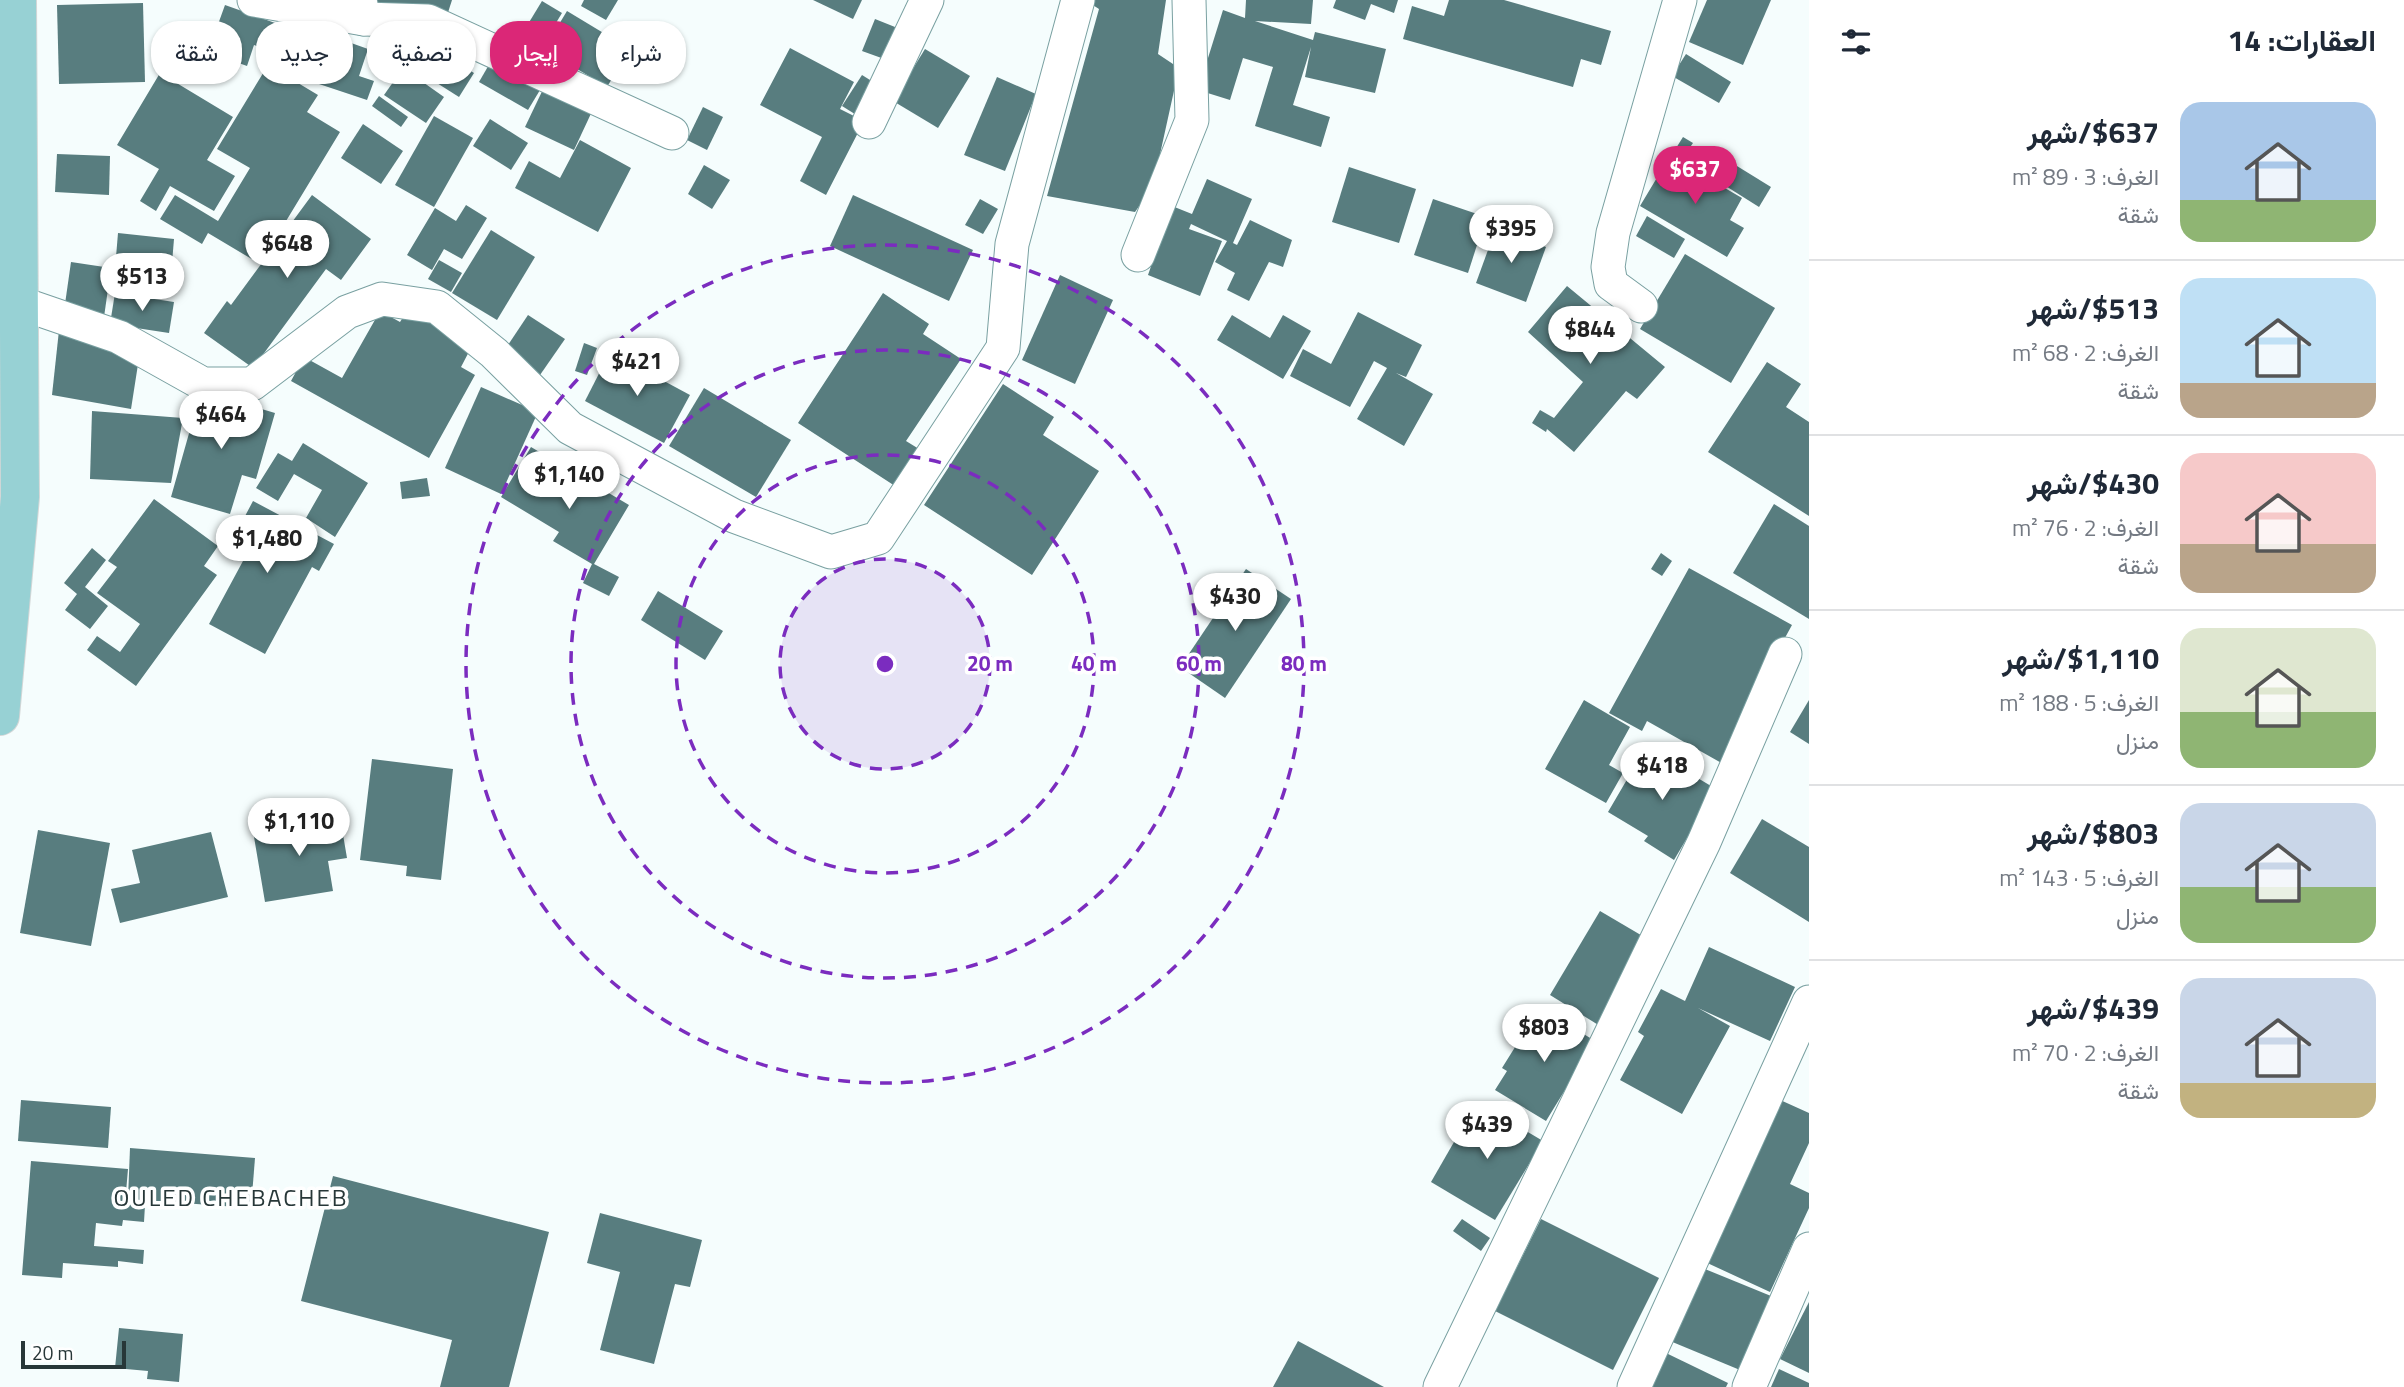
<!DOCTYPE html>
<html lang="ar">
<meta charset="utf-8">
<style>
:root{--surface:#fff;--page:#f2f2f3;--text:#1f2937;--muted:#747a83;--line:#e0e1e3;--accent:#db2777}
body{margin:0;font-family:"Titillium Web",Vazirmatn,sans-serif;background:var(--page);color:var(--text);direction:rtl;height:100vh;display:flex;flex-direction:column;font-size:26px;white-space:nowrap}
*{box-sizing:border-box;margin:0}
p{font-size:23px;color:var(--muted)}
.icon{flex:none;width:38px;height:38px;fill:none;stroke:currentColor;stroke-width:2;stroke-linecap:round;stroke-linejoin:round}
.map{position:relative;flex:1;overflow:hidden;direction:ltr}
.panel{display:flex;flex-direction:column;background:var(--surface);width:595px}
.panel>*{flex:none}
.top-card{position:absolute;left:21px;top:21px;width:665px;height:63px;direction:rtl;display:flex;gap:14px}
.scale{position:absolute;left:21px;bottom:18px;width:105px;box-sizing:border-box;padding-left:7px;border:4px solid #273738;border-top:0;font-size:19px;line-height:24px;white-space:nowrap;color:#273738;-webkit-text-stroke:5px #fff;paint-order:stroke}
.price{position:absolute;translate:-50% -60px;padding:0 16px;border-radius:24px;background:#fff;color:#222;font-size:23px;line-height:46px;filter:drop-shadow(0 2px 4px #0008)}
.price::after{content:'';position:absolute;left:50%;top:42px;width:21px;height:16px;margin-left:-10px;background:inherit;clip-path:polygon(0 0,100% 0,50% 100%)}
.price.current{background:var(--accent);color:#fff}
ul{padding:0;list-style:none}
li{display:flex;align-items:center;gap:21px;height:175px;padding:0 28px}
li+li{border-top:2px solid var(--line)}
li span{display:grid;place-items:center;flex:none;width:196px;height:140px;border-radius:21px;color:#555}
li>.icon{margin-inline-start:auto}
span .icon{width:84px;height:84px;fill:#fffc;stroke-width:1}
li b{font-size:30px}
h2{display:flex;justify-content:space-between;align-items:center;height:84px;padding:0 28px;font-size:30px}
.tag{padding:0 24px;border-radius:28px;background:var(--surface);box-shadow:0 2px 5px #0004;font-size:24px;line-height:63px}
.tag.current{background:var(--accent);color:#fff}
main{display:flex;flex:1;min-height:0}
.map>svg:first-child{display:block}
</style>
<main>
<section class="panel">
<h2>العقارات: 14<svg class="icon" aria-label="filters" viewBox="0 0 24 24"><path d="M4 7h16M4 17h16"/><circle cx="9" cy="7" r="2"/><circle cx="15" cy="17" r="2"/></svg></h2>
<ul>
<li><span style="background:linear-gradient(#a9c7e8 70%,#8fb573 0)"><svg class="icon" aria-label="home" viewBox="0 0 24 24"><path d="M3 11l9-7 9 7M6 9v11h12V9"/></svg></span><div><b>$637/شهر</b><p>الغرف: 3 · 89 m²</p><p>شقة</p></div></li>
<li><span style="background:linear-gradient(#bfe0f5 75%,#b9a48a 0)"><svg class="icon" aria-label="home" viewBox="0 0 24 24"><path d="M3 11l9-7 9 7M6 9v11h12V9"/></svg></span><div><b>$513/شهر</b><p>الغرف: 2 · 68 m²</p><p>شقة</p></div></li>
<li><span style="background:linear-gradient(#f6c9c9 65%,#b9a48a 0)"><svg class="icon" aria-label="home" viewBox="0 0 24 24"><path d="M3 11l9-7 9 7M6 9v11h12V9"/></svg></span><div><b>$430/شهر</b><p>الغرف: 2 · 76 m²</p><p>شقة</p></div></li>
<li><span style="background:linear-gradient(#dfe7d0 60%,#8fb573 0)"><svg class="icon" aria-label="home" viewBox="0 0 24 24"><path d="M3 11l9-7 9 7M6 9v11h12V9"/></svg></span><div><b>$1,110/شهر</b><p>الغرف: 5 · 188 m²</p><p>منزل</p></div></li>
<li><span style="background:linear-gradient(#c9d6e8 60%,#8fb573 0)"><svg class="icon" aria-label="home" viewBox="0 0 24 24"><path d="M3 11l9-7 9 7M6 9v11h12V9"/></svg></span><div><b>$803/شهر</b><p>الغرف: 5 · 143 m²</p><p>منزل</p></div></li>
<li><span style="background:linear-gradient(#c9d6e8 75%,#c2b280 0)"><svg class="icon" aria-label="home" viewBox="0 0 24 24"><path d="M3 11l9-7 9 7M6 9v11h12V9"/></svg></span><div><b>$439/شهر</b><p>الغرف: 2 · 70 m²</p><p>شقة</p></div></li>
</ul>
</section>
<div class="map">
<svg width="1809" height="1387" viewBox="0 0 1809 1387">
<rect width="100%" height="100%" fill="#f5fdfd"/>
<g fill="#587d7f">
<path d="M372,0H452L444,25Z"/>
<path d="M584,0H618L606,20L581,6Z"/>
<path d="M813,0H862L853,19Z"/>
<path d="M1085,0H1166L1158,54L1179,68L1153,186L1135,212L1047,196L1099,9Z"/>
<path d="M1246,0H1313L1311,24L1255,21L1313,40L1315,32L1386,49L1375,93L1305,77L1311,47L1293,105L1330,117L1321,147L1255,126L1273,67L1243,58L1230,100L1198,90L1223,10L1245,18Z"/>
<path d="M1336,0H1398L1394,13L1371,4L1365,20L1333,8Z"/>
<path d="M1449,0H1504L1611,31L1601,65L1581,59L1573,87L1403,39L1412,6L1444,16Z"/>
<path d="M1707,0H1771L1743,65L1689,42Z"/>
<path d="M542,1L562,13L545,41L525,29Z"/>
<path d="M143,3L145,82L59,84L57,5Z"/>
<path d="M225,5L278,24L268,50L254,45L247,66L208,52Z"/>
<path d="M567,11L630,49L607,87L544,49Z"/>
<path d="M875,19L900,29L887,60L862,51Z"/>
<path d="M326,34L368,49L359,76L374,81L367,100L310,81Z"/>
<path d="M414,35L474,73L459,97L399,59Z"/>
<path d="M790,48L854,82L840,109L864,121L826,195L800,181L822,137L760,105Z"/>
<path d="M925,49L970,76L938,128L893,101Z"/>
<path d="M1686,54L1731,82L1719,103L1672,76Z"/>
<path d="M494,56L543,85L528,110L479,82Z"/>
<path d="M268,65L318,95L307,112L340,132L260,264L208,233L202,244L160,219L175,195L218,221L250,168L217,149Z"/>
<path d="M403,68L444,97L426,123L384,95Z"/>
<path d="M160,73L233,117L207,160L235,176L214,211L170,186L156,211L140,201L159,169L117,145Z"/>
<path d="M862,75L878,85L858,116L842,106Z"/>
<path d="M997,77L1036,94L1005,171L964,155Z"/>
<path d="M547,81L595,105L574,150L525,127Z"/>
<path d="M379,96L408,117L401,127L372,106Z"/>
<path d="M703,107L723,117L707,150L687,140Z"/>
<path d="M434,116L473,138L434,207L395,185Z"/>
<path d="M490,119L528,143L511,170L473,146Z"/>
<path d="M363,124L403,151L381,184L341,158Z"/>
<path d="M1683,137L1693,143L1682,159L1673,153Z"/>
<path d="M580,140L631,168L598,232L515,188L529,161L560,178Z"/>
<path d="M57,154L110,156L109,195L55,192Z"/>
<path d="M1670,156L1742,198L1730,220L1744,228L1727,257L1640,206Z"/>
<path d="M1724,158L1771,187L1759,207L1713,178Z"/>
<path d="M704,165L730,180L712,209L688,194Z"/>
<path d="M1349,167L1416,189L1399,243L1332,222Z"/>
<path d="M1207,179L1252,199L1233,243L1237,245L1250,220L1292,240L1283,267L1269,262L1249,301L1227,290L1235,273L1215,262L1227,241L1191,224L1189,229L1222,241L1200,296L1148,275L1172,206L1192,214Z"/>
<path d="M312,195L371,239L341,280L326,269L253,368L204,333L227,301L231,305Z"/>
<path d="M853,195L973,250L949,301L830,246Z"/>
<path d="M980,199L998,209L983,234L965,225Z"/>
<path d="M1433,199L1486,217L1468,273L1414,255Z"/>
<path d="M466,205L487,218L462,259L444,249L432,270L407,255L435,208L456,221Z"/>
<path d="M1647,216L1685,239L1674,258L1636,236Z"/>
<path d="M1496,228L1546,247L1526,302L1476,283Z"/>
<path d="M491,230L535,257L497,320L452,293Z"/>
<path d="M118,233L174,239L171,275L115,269Z"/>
<path d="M1685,254L1775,308L1731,383L1640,329Z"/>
<path d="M439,260L462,273L451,292L428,279Z"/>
<path d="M71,262L111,268L104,317L64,311Z"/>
<path d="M1060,275L1113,300L1075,384L1022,360Z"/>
<path d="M1567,286L1665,367L1637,399L1626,391L1574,452L1547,429L1546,432L1532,423L1540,410L1554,418L1583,382L1528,332Z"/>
<path d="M115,293L174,302L169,333L110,324Z"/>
<path d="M883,293L929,324L923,334L961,359L906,441L919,449L895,486L798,423Z"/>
<path d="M409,308L473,344L461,367L475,375L429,458L291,381L304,357L342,378L380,311L400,322Z"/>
<path d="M1358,312L1422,345L1406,377L1396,373L1433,394L1404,446L1357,419L1387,368L1374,361L1350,407L1290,376L1303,349L1331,364Z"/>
<path d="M528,315L565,339L540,375L504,351Z"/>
<path d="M1232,315L1270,338L1283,315L1311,331L1283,379L1217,340Z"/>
<path d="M60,321L139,358L131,409L52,395Z"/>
<path d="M584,343L597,348L587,375L575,371Z"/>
<path d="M610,352L690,395L664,443L585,401Z"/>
<path d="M1767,362L1801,384L1786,407L1809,422V516L1708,452Z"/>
<path d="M1003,384L1054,417L1043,435L1099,471L1032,575L924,505Z"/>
<path d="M481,387L538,412L501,494L445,468Z"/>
<path d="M704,388L791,440L756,497L669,446Z"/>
<path d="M201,391L275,413L256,479L242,475L230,514L171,497Z"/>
<path d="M92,411L183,418L171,483L90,479Z"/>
<path d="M303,443L368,483L335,537L306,518L322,490L294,474L278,501L256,488L278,453L292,461Z"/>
<path d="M531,447L629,505L594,564L619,577L609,596L583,583L592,564L553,541L559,532L501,497Z"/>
<path d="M427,478L430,496L402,499L400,482Z"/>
<path d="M154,499L218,546L204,566L217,575L136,686L87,650L97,636L120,652L140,624L97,593L117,567L108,561Z"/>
<path d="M253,501L334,544L319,571L312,567L265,654L209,624L243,561L226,552Z"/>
<path d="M1774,504L1809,526V619L1733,573Z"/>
<path d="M92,548L106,560L85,587L108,606L90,629L65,610L77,594L64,583Z"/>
<path d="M1661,553L1672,561L1662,576L1651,569Z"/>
<path d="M1689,568L1792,625L1751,700L1725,765L1647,721L1642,731L1609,713Z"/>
<path d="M1246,569L1291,599L1225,698L1180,667Z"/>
<path d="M658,591L723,631L705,660L641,620Z"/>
<path d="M1584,700L1630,727L1609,765L1623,773L1606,803L1545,769Z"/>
<path d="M1809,700V744L1790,732Z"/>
<path d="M1646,747L1716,789L1674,860L1644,841L1648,836L1608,812Z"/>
<path d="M372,759L453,769L441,880L406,876L407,866L360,860Z"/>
<path d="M340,817L347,858L328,861L333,891L265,902L253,831Z"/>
<path d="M1762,819L1809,847V922L1730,873Z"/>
<path d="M38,830L110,843L91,946L20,933Z"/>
<path d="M211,832L228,897L120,923L111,889L140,883L132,850Z"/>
<path d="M1600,911L1651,941L1600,1026L1550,995Z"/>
<path d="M1709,947L1795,987L1770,1041L1698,1008L1730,1026L1682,1114L1620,1080L1644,1036L1638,1032L1661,989L1685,1001Z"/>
<path d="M1540,1007L1595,1041L1546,1121L1495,1090L1507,1071L1502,1068Z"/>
<path d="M1778,1099L1809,1113V1143L1790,1184L1809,1193V1208L1770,1292L1703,1261Z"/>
<path d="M21,1100L111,1107L108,1148L18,1141Z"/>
<path d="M1477,1102L1543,1141L1495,1220L1431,1182Z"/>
<path d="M130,1148L255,1158L251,1208L128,1199Z"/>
<path d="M31,1161L128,1169L125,1204L145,1205L144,1222L123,1220L122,1226L96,1223L94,1246L144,1250L143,1264L118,1261V1267L63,1263L62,1278L22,1275Z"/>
<path d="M333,1176L549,1232L509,1387H440L452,1340L301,1301Z"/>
<path d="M600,1213L702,1240L690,1287L675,1284L654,1364L600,1350L620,1272L587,1263Z"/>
<path d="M1462,1219L1490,1238L1481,1251L1453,1231Z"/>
<path d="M1541,1219L1659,1278L1613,1370L1495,1311Z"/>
<path d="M1700,1267L1771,1296L1740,1370L1670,1341Z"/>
<path d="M1809,1302V1373L1780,1359Z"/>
<path d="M119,1328L183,1334L179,1382L147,1379L148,1371L115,1368Z"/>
<path d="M1298,1341L1384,1387H1273Z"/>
<path d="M1666,1353L1728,1383L1726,1387H1649Z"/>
<path d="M1779,1369L1809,1383V1387H1771Z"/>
</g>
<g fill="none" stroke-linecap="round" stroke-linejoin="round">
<g stroke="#79a0a1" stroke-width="35">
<g id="minor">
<path d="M254,0L364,19L360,0"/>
<path d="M364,19L428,21L672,133"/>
<path d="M869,122L927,0"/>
<path d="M1138,255L1192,120L1189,0"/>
<path d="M20,303L119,337L203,384H252L347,312L382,299L437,307L494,353L570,428L734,516L831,552L878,538L1003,348L1012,244L1078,0"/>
<path d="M1641,306L1611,284L1608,267L1613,233L1680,0"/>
<path d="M1440,1387L1704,842L1785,654"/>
<path d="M1634,1387L1809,1002"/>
<path d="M1749,1387L1809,1249"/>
</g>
</g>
<g stroke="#d4d7d7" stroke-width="40">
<path id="major" d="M0,716L20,497L17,0"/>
</g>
<use href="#minor" stroke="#fff" stroke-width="33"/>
<use href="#major" stroke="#97d1d4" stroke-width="38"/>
</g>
<circle cx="885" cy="664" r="105" fill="#7b2cbf" fill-opacity=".12"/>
<g fill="none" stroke="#7b2cbf" stroke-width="3.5" stroke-dasharray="12 9">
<circle cx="885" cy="664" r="105"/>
<circle cx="885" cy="664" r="209"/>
<circle cx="885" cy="664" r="314"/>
<circle cx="885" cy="664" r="419"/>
</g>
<g text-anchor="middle" stroke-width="7" stroke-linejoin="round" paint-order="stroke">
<g font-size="24" letter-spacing="2" fill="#273738" stroke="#fff">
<text x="231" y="1206">OULED CHEBACHEB</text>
</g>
</g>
<circle cx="885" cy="664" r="10" fill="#7b2cbf" stroke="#fff" stroke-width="3.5"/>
<g font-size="21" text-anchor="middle" font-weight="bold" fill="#7b2cbf" stroke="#fff" stroke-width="7" stroke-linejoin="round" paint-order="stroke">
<text x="990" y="671">20 m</text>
<text x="1094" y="671">40 m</text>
<text x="1199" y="671">60 m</text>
<text x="1304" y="671">80 m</text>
</g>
</svg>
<div class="scale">20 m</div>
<b class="price current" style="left:1695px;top:206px">$637</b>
<b class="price" style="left:1511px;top:265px">$395</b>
<b class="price" style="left:287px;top:280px">$648</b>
<b class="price" style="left:142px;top:313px">$513</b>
<b class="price" style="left:1590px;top:366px">$844</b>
<b class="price" style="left:637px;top:398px">$421</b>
<b class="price" style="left:221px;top:451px">$464</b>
<b class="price" style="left:569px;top:511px">$1,140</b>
<b class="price" style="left:267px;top:575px">$1,480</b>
<b class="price" style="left:1235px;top:633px">$430</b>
<b class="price" style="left:1662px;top:802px">$418</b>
<b class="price" style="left:299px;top:858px">$1,110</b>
<b class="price" style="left:1544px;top:1064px">$803</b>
<b class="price" style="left:1487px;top:1161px">$439</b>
<div class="top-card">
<a class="tag">شراء</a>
<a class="tag current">إيجار</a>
<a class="tag">تصفية</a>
<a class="tag">جديد</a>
<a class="tag">شقة</a>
</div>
</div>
</main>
